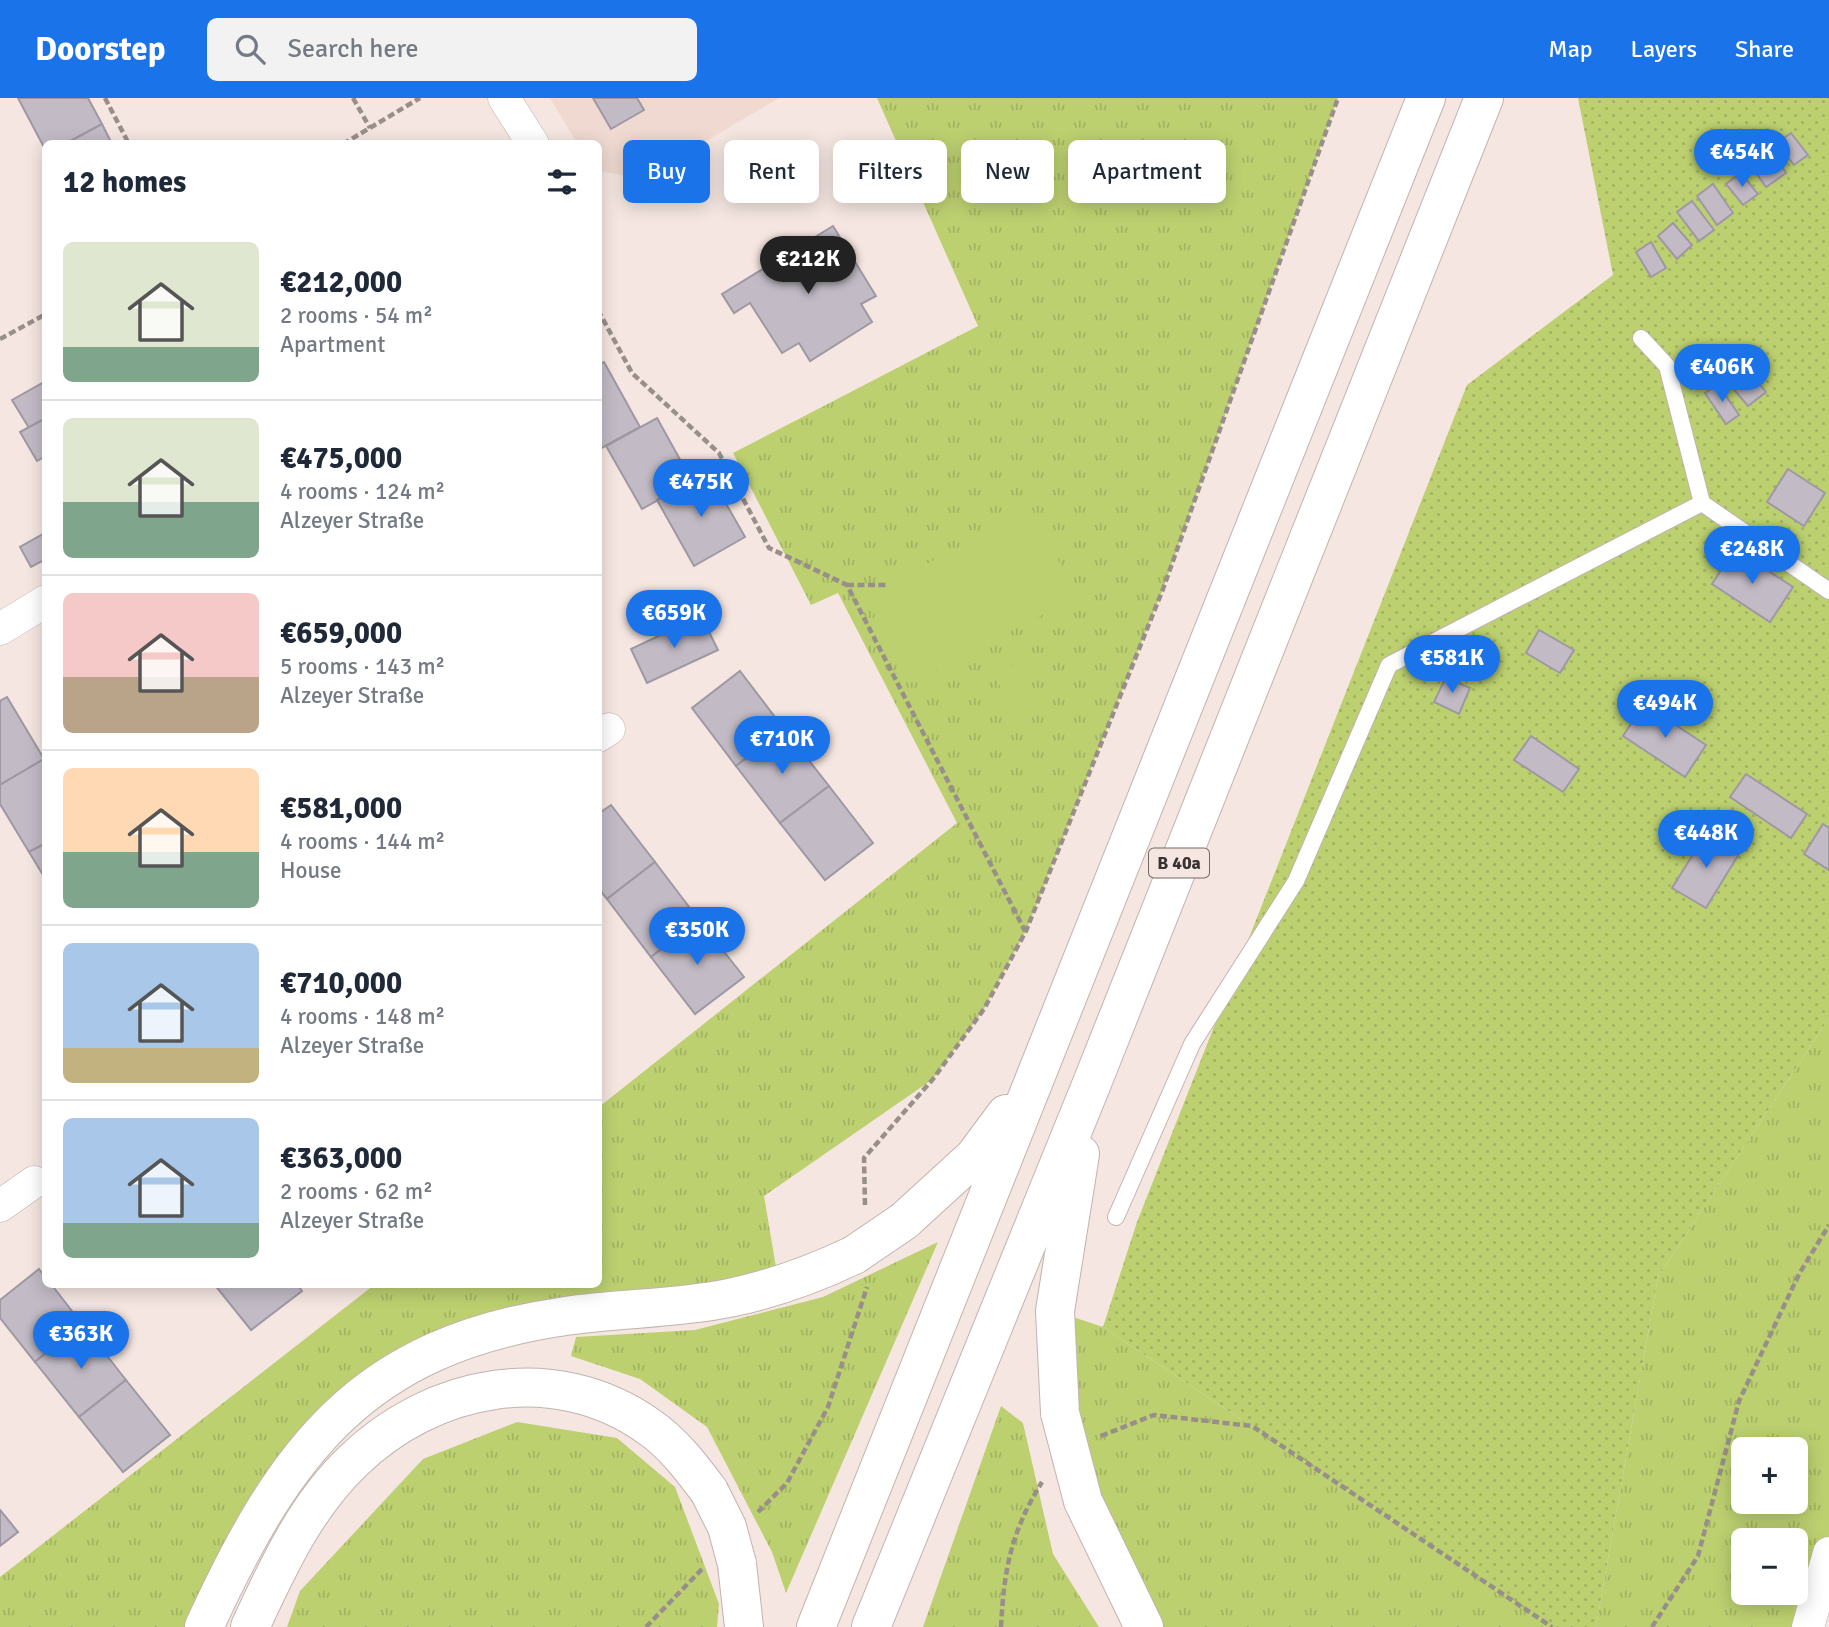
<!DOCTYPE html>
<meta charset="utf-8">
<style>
:root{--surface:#fff;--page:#f2f2f3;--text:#1f2937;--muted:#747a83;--line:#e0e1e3;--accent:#1a73e8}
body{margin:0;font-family:Signika,sans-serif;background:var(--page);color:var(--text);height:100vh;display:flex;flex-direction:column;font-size:26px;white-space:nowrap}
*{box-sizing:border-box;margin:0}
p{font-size:23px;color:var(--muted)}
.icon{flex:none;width:38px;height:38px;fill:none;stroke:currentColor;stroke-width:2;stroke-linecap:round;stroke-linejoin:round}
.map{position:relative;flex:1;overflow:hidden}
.side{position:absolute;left:42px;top:42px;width:560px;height:1148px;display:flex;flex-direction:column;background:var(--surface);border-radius:10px;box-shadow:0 4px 18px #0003}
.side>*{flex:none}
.top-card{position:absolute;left:623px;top:42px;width:665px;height:63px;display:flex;gap:14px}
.buttons{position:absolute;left:1731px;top:1339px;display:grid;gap:14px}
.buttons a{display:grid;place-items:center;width:77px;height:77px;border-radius:10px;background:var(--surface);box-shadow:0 4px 18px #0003;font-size:35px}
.price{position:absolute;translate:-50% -60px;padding:0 16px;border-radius:24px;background:var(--accent);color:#fff;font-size:23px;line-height:46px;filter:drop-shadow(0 2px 4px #0008)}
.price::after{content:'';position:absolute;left:50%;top:42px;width:21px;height:16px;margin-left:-10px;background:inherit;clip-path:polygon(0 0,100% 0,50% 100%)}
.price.active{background:#222;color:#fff}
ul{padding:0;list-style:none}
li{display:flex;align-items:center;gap:21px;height:175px;padding:0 21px}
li+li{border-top:2px solid var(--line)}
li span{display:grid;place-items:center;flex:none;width:196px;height:140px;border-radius:10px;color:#555}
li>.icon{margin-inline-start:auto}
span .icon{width:84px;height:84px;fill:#fffc;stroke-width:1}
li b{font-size:30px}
h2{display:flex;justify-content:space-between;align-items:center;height:84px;padding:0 21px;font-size:30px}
.pill{padding:0 24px;border-radius:10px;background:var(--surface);box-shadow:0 4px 18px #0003;font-size:24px;line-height:63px}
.pill.active{background:var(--accent);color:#fff}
header{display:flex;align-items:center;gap:42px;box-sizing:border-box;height:98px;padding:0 35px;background:var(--accent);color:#fff}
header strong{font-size:33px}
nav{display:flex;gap:38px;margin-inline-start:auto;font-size:24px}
.search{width:490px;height:63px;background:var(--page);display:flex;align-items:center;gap:18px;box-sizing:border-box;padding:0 24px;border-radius:10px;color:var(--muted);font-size:26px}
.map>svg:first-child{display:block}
</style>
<header>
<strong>Doorstep</strong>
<div class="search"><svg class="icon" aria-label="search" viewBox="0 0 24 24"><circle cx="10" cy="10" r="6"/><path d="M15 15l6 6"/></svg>Search here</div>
<nav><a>Map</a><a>Layers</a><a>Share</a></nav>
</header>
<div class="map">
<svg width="1829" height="1529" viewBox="0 0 1829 1529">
<defs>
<pattern id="grass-tufts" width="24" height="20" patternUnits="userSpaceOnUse" patternTransform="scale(1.75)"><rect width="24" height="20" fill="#bcd070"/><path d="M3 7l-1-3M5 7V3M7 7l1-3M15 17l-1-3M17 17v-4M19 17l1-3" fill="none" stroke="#a2b361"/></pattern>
<pattern id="garden-dots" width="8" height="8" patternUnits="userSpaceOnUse" patternTransform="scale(1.75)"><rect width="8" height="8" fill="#bcd070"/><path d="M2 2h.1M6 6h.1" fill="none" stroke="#a2b361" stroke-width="1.8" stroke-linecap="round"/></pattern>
</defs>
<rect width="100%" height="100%" fill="#f5e6e1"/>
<path fill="#efd9d1" d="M550,0H779L642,81L599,73L598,46L577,45Z"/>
<g fill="url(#grass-tufts)" fill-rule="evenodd">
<path d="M877,0H1338L1163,491L1026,833L984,911L933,981L764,1098L779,1187L567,1218L363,1295L204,1529H0V1479L374,1187L598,1186L599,1009L957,725L838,495L811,507L733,355L978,228Z"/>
<path d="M1829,920V1455L1808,1529H1596L1658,1179ZM1743,1351H1796V1404H1743ZM1743,1442H1796V1494H1743Z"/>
<path d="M938,1144L786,1495L772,1454L707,1329L640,1281L571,1258L576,1239L695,1232L823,1199Z"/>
<path d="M1055,1213L1103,1229L1552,1529H1144L1105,1453Z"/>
<path d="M1001,1308L1023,1325L1053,1456L1099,1529H923Z"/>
<path d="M517,1324L617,1340L675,1389L719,1506L717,1529H287L300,1493L423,1361Z"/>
</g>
<path fill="url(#garden-dots)" d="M1578,0H1829V920L1658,1179L1596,1529H1552L1103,1229L1137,1124L1467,287L1613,177Z"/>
<g fill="#bcd070">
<path d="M1032,411L1077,499L911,585L865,498Z"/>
<path d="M1021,563L1039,602L1013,614L994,576Z"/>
</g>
<g fill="#c2bbc6" stroke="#9e98a3" stroke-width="2">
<path d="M18,0H88L102,26L65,46H46V53Z"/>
<path d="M593,0H637L644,12L611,31Z"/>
<path d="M102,26L112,46H65Z"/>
<path d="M1791,35L1808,57L1794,67L1777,45Z"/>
<path d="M1768,49L1786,75L1766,89L1748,63Z"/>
<path d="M1741,75L1758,96L1743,107L1726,86Z"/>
<path d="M1713,86L1733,115L1717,127L1697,98Z"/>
<path d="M1692,103L1714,132L1699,143L1677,114Z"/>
<path d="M1673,125L1692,147L1677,161L1658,138Z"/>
<path d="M833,128L876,198L861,206L872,224L810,263L799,245L782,255L750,205L734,215L722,196Z"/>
<path d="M1651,144L1666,170L1651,179L1636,154Z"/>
<path d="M604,264L640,329L598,352V267Z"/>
<path d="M1743,266L1766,294L1748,308L1725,281Z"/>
<path d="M46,283V320L29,330L12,302Z"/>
<path d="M1718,286L1739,317L1726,326L1705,295Z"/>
<path d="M46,320V358L37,363L20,334Z"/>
<path d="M657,320L692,383L642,411L606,348Z"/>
<path d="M1788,371L1825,395L1804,428L1767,404Z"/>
<path d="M708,374L745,439L694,468L657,402Z"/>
<path d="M45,435L46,461L31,469L20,449Z"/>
<path d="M1735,451L1793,489L1770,524L1712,486Z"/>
<path d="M701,518L718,552L647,585L631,551Z"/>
<path d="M1539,532L1574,552L1560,575L1526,555Z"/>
<path d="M740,573L784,631L736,668L692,610Z"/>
<path d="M1446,579L1470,590L1459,616L1434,604Z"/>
<path d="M7,599L44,661L0,687V603Z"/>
<path d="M1644,606L1706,647L1685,679L1623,638Z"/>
<path d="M784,631L829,688L780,725L736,668Z"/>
<path d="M1531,638L1579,671L1563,694L1514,662Z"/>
<path d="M44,661L46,745L29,754L0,706V687Z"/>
<path d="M1746,676L1807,716L1791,740L1730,699Z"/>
<path d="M829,688L873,745L825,782L780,725Z"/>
<path d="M611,707L655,764L607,801L598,790V716Z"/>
<path d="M1823,726L1829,730V772L1804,756Z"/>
<path d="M1707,734L1740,754L1706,810L1672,790Z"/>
<path d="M46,745V782L29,754Z"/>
<path d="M655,764L699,822L651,859L607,801Z"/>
<path d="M699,822L744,879L695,916L651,859Z"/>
<path d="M39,1171L46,1180V1186H51L82,1226L35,1264L0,1220V1202Z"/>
<path d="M214,1186H297L302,1193L251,1232Z"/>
<path d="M82,1226L126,1282L79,1319L35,1264Z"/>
<path d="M126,1282L170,1337L123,1374L79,1319Z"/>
<path d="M0,1412L18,1434L0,1448Z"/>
</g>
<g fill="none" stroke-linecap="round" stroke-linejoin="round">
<g stroke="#c1b3ae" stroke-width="18">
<g id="lane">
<path d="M1641,240L1667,268L1702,405L1829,493"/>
<path d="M1116,1119L1192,946L1296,783L1389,567L1702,405"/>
</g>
</g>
<g stroke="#c1b3ae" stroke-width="33">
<g id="street">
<path d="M504,0L533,46"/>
<path d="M0,531L46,503"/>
<path d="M598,638L609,631"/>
<path d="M0,1108L34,1084"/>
<path d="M1808,1529L1829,1455"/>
</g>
</g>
<g stroke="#c1b3ae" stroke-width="40">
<g id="highway">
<path d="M904,1123L974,1059L1006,1016"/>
<path d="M1060,1315L1055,1213L1080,1056"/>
<path d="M1083,1403L1144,1529"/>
<path d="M737,1466L744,1529"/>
<path d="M204,1529C285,1352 362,1247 566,1218C620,1210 675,1211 729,1200C773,1191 814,1176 854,1157"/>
<path d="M250,1529C278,1469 305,1409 353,1363C432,1286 554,1262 648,1328C673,1345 691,1369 709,1393"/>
<path d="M816,1529L1426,0"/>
<path d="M871,1529L1092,985L1484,0"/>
</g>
</g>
<g stroke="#988e8a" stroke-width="4.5" stroke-dasharray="7 3.5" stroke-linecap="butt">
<path d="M105,0L129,46"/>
<path d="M353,0L370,30"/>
<path d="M343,46L420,0"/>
<path d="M598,212L632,275L719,355L769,450L847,487L1025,833"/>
<path d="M0,241L46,216"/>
<path d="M847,487H886"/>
<path d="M865,1107L864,1060L933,981L984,911L1026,833L1163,491L1338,0"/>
<path d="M1101,1338L1154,1317L1252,1328L1552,1529"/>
<path d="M758,1414L787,1385L828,1309L867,1189"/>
<path d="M646,1529L703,1470"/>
<path d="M1001,1529C1004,1471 1011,1434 1042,1384"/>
<path d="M1652,1529L1698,1458L1739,1303L1799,1176L1829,1127"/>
</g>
<use href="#lane" stroke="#fff" stroke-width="16"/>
<use href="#street" stroke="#fff" stroke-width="32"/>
<use href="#highway" stroke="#fff" stroke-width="38"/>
<g stroke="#c1b3ae" stroke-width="40" stroke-linecap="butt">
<g id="highway-bridge">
<path d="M854,1157L904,1123"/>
<path d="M1060,1315L1083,1403"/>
<path d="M709,1393L727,1429L737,1466"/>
</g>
</g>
<use href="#highway-bridge" stroke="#fff" stroke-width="38"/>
</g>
<g text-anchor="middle" stroke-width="5" stroke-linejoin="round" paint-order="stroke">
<rect fill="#f5e6e1" stroke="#716865" stroke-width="2" x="1149" y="750.5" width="60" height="29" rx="5"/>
<g font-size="18" font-weight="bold" fill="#383230">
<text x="1179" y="771">B 40a</text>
</g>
</g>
</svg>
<div class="buttons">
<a>+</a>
<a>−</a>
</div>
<b class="price" style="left:1742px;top:91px">€454K</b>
<b class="price active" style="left:808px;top:198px">€212K</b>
<b class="price" style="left:1722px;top:306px">€406K</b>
<b class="price" style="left:701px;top:421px">€475K</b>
<b class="price" style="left:1752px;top:488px">€248K</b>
<b class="price" style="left:674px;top:552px">€659K</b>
<b class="price" style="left:1452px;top:597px">€581K</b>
<b class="price" style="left:1665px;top:642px">€494K</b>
<b class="price" style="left:782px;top:678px">€710K</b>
<b class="price" style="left:1706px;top:772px">€448K</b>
<b class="price" style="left:697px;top:869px">€350K</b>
<b class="price" style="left:81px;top:1273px">€363K</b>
<div class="top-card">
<a class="pill active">Buy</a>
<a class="pill">Rent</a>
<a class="pill">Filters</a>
<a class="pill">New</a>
<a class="pill">Apartment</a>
</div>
<section class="side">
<h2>12 homes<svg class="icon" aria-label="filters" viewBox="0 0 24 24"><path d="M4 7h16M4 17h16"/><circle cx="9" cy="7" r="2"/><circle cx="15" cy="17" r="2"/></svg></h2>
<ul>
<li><span style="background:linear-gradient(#dfe7d0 75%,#7fa58c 0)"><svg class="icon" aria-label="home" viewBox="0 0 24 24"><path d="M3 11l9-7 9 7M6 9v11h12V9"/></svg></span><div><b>€212,000</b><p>2 rooms · 54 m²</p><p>Apartment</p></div></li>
<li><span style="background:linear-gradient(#dfe7d0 60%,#7fa58c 0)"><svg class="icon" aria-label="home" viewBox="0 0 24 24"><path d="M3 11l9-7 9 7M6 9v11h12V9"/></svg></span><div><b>€475,000</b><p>4 rooms · 124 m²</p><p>Alzeyer Straße</p></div></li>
<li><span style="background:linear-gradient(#f6c9c9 60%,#b9a48a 0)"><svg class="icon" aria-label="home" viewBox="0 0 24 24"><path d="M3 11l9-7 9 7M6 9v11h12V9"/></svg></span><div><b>€659,000</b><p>5 rooms · 143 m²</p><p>Alzeyer Straße</p></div></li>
<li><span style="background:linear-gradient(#ffd9b3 60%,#7fa58c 0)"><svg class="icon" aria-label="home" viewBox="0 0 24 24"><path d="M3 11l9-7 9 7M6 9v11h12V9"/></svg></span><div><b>€581,000</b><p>4 rooms · 144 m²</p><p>House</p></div></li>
<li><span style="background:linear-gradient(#a9c7e8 75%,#c2b280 0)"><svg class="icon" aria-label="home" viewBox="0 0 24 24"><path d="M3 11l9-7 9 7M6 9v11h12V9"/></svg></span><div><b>€710,000</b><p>4 rooms · 148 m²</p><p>Alzeyer Straße</p></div></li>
<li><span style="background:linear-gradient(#a9c7e8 75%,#7fa58c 0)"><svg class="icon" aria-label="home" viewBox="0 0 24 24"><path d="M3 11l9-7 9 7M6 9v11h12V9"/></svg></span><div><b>€363,000</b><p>2 rooms · 62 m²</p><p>Alzeyer Straße</p></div></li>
</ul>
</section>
</div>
